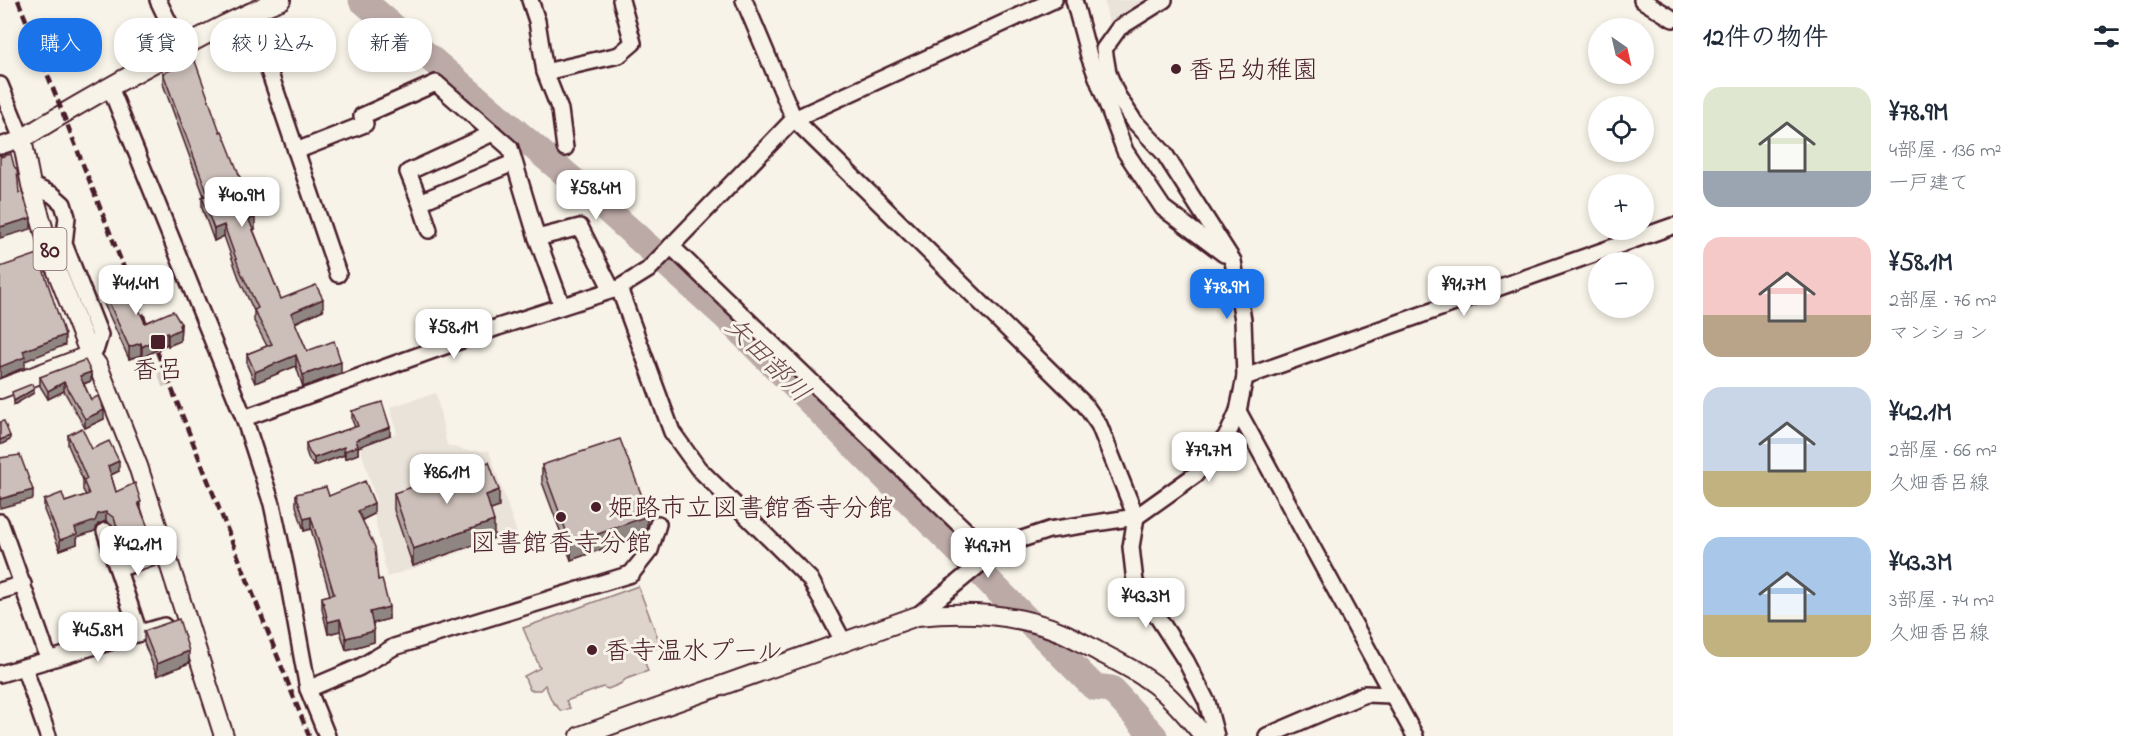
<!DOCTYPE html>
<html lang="ja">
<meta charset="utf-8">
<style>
:root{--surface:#fff;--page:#f6f6f7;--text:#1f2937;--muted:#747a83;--accent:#1a73e8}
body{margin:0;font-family:"Indie Flower","Klee One",sans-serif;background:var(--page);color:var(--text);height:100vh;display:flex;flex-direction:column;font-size:22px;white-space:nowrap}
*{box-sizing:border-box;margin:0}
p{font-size:20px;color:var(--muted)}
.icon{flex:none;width:33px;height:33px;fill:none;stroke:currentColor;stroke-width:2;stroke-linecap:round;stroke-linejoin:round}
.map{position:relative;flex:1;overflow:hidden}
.drawer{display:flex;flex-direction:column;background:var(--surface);width:480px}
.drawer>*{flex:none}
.banner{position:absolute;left:18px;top:18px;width:570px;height:54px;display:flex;gap:12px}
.needle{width:39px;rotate:146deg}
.tools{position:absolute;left:1588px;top:18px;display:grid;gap:12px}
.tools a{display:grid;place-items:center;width:66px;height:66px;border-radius:50%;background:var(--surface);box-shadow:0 3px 9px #0003;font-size:30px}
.price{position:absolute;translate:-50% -51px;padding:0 14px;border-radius:12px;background:#fff;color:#222;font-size:20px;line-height:39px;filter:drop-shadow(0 2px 3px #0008)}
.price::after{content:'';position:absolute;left:50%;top:36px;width:18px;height:14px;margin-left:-9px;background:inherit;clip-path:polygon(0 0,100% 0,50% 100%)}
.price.current{background:var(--accent);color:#fff}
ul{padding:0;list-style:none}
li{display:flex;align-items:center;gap:18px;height:150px;padding:0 30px}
li span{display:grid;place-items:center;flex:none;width:168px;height:120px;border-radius:18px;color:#555}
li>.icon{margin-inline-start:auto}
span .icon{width:72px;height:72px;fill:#fffc;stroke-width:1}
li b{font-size:26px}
h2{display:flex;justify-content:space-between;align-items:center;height:72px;padding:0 30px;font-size:26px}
.chip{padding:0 21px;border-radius:24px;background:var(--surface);box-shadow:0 3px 9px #0003;font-size:21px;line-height:54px}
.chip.current{background:var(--accent);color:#fff}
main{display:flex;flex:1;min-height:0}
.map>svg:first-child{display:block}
</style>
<main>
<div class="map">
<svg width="1673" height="736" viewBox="0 0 1673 736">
<rect width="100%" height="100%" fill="#f7f3e8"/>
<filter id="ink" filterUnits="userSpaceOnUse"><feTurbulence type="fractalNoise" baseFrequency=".0167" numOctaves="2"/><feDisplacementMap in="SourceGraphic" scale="12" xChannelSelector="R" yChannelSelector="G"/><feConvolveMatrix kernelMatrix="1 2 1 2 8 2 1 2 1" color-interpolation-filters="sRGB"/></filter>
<g filter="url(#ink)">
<g fill="#eae3da">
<path d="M1104,0H1148L1109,23Z"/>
<path d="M436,393L447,445L468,451H489L517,533L387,577L372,504L377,503L360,447L397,433L390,407Z"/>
</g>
<path fill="#ded4cc" stroke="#947a7c" stroke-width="1.5" d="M638,586L661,646L642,654L648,671L626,679L620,684L608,689L603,687L566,701L570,708L561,711L552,701L545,685L540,690H530L524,676L540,668L523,628Z"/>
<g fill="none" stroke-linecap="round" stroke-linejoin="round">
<path stroke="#bcaaa7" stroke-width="27" d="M362,0L595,199L726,317L1094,687L1111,689L1154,736"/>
<path stroke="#d4c9c2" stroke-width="15" stroke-dasharray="15 8" stroke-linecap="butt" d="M160,380L182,373"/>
<g stroke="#4a1f2b" stroke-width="20">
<g id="minor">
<path d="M158,0L181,48"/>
<path d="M530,0L537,21L545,72L619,55L633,43L621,0"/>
<path d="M744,0L794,119L1085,405L1099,425L1136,517L1131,547L1135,582L1186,661L1207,702L1216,736"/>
<path d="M1074,0L1089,56L1125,151L1163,208L1224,254"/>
<path d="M1642,0L1673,19"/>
<path d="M249,12L338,274"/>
<path d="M545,72L560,110L565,148"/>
<path d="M0,85L22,139L0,146"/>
<path d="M110,87L244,418L272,504L286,569L308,689L327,736"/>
<path d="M493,133L408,172L420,202L513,163"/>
<path d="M296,151L365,124L362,116L436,83L510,148L537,238L562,306"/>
<path d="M31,185L53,195L63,204L67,217L64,244L100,335L96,348L90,355"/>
<path d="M420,202L429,230"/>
<path d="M537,238L580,227L612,290"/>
<path d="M671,246L991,555"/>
<path d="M619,288L672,432L698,468L810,579L844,643"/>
<path d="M1245,377L1673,226"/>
<path d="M1238,411L1415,736"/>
<path d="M244,418L498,327L619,288L648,270L794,119L1054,0"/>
<path d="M0,522L49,660"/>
<path d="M105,531L139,633"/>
<path d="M118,569L165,553"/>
<path d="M0,591L23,584"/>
<path d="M917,616L991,555L1019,540L1049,530L1136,517L1195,475L1228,434L1238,411L1245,377L1243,320L1233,261L1164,153L1134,121L1117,95L1108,73L1104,49L1119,28L1164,0"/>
<path d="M24,667L48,736"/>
<path d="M0,674L164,626"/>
<path d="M308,689L360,667L394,647L631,574L650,550L658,524"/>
<path d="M1267,736L1365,694L1391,695"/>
</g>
</g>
<g stroke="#4a1f2b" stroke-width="22">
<g id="major">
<path d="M0,389L90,355"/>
<path d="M224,736L138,466L98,366L90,355L52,259L31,185L22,139C66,111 111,86 157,61C197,39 238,16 281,0"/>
<path d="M580,736L917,616C966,611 1014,613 1061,632C1075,638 1088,646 1101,653C1124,665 1148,677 1167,695C1180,707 1192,722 1204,736"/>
</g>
</g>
<use href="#minor" stroke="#f7f3e8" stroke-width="15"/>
<use href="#major" stroke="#f7f3e8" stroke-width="18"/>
<path stroke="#4a1f2b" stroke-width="4.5" stroke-dasharray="9 4.5" stroke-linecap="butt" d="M18,0L309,736"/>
</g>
<g fill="#afa49f" stroke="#4a1f2b" stroke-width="1.5">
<path d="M163,73L255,229H253L281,299L323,310L295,323L307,351L341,373L303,387L296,366L255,383L247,365V354L267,346L254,321V311L240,281L224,236L214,241L202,208V197L204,196L163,84Z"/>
<path d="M101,285L145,323L181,324L180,341L168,346L167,344L142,358L141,355L129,359L101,297Z"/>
<path d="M40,377L91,381L84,384L91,400L104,419L85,428L64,391L48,399L40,386Z"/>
<path d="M352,411L390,435L358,447V454L345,459L344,455L314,466L309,460L306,451V443L355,427L352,420Z"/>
<path d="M68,435L92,449L119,471L111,475L116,492L141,510L152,547L124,557L114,527L106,521L98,524L95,531L77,537V544L60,550L44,510V500L65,502L86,495L83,490V480L68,445Z"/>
<path d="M542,465L647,526L645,534L571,560L542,482Z"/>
<path d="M394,493L499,507L490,510L494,538L413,566L394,510Z"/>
<path d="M296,494L329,496L374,514L362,520L389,619L373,623L374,642L346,650L340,631L328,634L322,609V597L330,595L311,529L304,531L296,506Z"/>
<path d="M144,631L189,663L157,676L144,643Z"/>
</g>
<g fill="#8f8682" stroke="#4a1f2b" stroke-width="1.5">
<path d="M255,217V229L249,231V220Z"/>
<path d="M31,218V229L0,238V227Z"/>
<path d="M224,225V236L214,241V229Z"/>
<path d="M323,299V310L291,324V313Z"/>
<path d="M181,324L180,341L168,346V335Z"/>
<path d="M167,332V344L142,358V347Z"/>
<path d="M65,335V345L25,361V367L0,378V367L23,351Z"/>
<path d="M141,343V355L129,359V347Z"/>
<path d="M296,355V366L255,383V372Z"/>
<path d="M341,362V373L303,387V375Z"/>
<path d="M91,372V381L80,385V376Z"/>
<path d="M64,382V391L48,399V391Z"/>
<path d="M34,389V393L14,405V401Z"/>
<path d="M104,410V419L85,428V419Z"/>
<path d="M390,427V435L358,447V454L345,459V451L356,440Z"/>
<path d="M10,436V440L0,445V440Z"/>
<path d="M344,447V455L314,466V458Z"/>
<path d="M119,461V471L108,476V466Z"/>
<path d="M33,490V499L0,508V499Z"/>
<path d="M499,490V507L486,512V495Z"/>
<path d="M374,503V514L358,522V511Z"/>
<path d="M647,509V526L645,534L571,560V544Z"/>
<path d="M106,512V521L98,524L95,531L77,537V544L60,550V540L75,528L98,514Z"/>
<path d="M311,517V529L304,531V519Z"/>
<path d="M494,521V538L413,566V549Z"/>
<path d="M152,537V547L124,557V547Z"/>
<path d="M389,607V619L370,624V612Z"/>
<path d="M340,619V631L328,634V622Z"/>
<path d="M374,631V642L346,650V638Z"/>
<path d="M189,651V663L157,676V664Z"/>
</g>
<g fill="#ccbfb9" stroke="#4a1f2b" stroke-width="1.5">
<path d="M195,61L220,132L222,131L242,182L255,217L249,220L281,299L316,285L323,299L291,313L307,351L334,341L341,362L303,375L296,355L255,372L247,354L272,344L254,310L258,308L240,270L224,225L214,229L202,197L208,195L163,73Z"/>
<path d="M11,154L14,166L17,170L19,193L22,192L31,218L0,227V157Z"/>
<path d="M38,254L65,335L23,351L25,357L0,367V267Z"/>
<path d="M125,278L145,323L173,311L181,324L179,325L180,329L168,335L167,332L142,347L141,343L129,347L101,285Z"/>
<path d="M85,360L91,372L80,376L91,400L98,396L104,410L85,419L64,382L48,391L40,377Z"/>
<path d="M32,384L34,389L14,401L12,392Z"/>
<path d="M382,402L390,427L356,440L358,446L345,451L344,447L314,458L309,452L306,443L358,426L352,411Z"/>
<path d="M4,421L10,436L0,440V422Z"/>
<path d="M82,428L92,449L109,441L119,461L108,466L116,492L135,483L141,502L138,503L152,537L124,547L114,518L106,512L98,514L95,521L75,528L77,534L60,540L44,500L62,493L65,502L89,494L83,480L87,479L68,435Z"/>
<path d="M620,439L647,509L645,517L571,544L542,465Z"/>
<path d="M20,455L33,490L0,499V458Z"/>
<path d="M489,462L499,490L486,495L494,521L413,549L394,493Z"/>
<path d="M365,481L374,503L358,511L375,547L378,580L382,579L389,607L370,612L374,631L346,638L340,619L328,622L322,597L334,594L311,517L304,519L296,494L326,487L329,496Z"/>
<path d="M179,619L189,651L157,664L144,631Z"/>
</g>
</g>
<g fill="#4a1f2b" stroke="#f7f3e8" stroke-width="2">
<circle cx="1176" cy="69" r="6"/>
<rect x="150" y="334" width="16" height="16" rx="3"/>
<circle cx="596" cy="507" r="6"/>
<circle cx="561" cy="517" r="6"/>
<circle cx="592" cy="650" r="6"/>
</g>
<g text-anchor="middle" stroke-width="6" stroke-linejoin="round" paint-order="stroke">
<rect fill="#f7f3e8" stroke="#7e5f64" stroke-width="1.5" x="33.5" y="228" width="33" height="42" rx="4.5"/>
<g font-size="24" font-weight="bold" fill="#4a1f2b">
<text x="50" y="257">80</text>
</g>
<g font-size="26" fill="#4a1f2b" stroke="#f7f3e8" text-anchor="start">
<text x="1188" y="78">香呂幼稚園</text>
<text x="158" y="378" text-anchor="middle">香呂</text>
<text x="608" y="516">姫路市立図書館香寺分館</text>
<text x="561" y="551" text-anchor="middle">図書館香寺分館</text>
<text x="604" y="659">香寺温水プール</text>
</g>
<g font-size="27" font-style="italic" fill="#6c4950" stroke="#f7f3e8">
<text transform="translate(768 359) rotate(45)" y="9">矢田部川</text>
</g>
</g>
</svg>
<div class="tools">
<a><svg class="needle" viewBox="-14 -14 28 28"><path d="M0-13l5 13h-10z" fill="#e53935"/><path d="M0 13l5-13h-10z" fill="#747a83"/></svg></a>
<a><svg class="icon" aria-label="locate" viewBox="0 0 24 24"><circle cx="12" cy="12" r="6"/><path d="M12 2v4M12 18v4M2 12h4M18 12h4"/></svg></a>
<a>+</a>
<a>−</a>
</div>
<b class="price" style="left:596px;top:221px">¥58.4M</b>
<b class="price" style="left:242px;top:228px">¥40.9M</b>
<b class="price" style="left:136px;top:316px">¥41.4M</b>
<b class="price" style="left:1464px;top:317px">¥91.7M</b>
<b class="price current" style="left:1227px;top:320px">¥78.9M</b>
<b class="price" style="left:454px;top:360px">¥58.1M</b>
<b class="price" style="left:1209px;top:483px">¥79.7M</b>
<b class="price" style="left:447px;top:505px">¥86.1M</b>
<b class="price" style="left:138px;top:577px">¥42.1M</b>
<b class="price" style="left:988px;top:579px">¥49.7M</b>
<b class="price" style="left:1146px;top:629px">¥43.3M</b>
<b class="price" style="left:98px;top:663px">¥45.8M</b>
<div class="banner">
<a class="chip current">購入</a>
<a class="chip">賃貸</a>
<a class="chip">絞り込み</a>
<a class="chip">新着</a>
</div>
</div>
<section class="drawer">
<h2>12件の物件<svg class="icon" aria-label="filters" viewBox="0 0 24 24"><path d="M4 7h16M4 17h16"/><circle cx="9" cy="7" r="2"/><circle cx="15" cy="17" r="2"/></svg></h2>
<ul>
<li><span style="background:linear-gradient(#dfe7d0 70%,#9aa5b1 0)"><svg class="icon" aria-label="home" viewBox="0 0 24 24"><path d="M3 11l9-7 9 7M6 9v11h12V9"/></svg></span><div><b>¥78.9M</b><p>4部屋 · 136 m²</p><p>一戸建て</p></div></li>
<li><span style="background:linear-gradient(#f6c9c9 65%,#b9a48a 0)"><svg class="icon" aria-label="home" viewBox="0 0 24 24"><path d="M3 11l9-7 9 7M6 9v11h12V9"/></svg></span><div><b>¥58.1M</b><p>2部屋 · 76 m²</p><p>マンション</p></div></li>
<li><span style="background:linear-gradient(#c9d6e8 70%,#c2b280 0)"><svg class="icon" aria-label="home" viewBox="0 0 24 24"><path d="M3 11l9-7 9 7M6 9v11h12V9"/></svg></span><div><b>¥42.1M</b><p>2部屋 · 66 m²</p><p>久畑香呂線</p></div></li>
<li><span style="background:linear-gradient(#a9c7e8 65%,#c2b280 0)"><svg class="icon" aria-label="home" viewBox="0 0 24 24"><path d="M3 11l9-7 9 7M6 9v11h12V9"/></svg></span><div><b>¥43.3M</b><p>3部屋 · 74 m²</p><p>久畑香呂線</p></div></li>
</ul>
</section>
</main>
